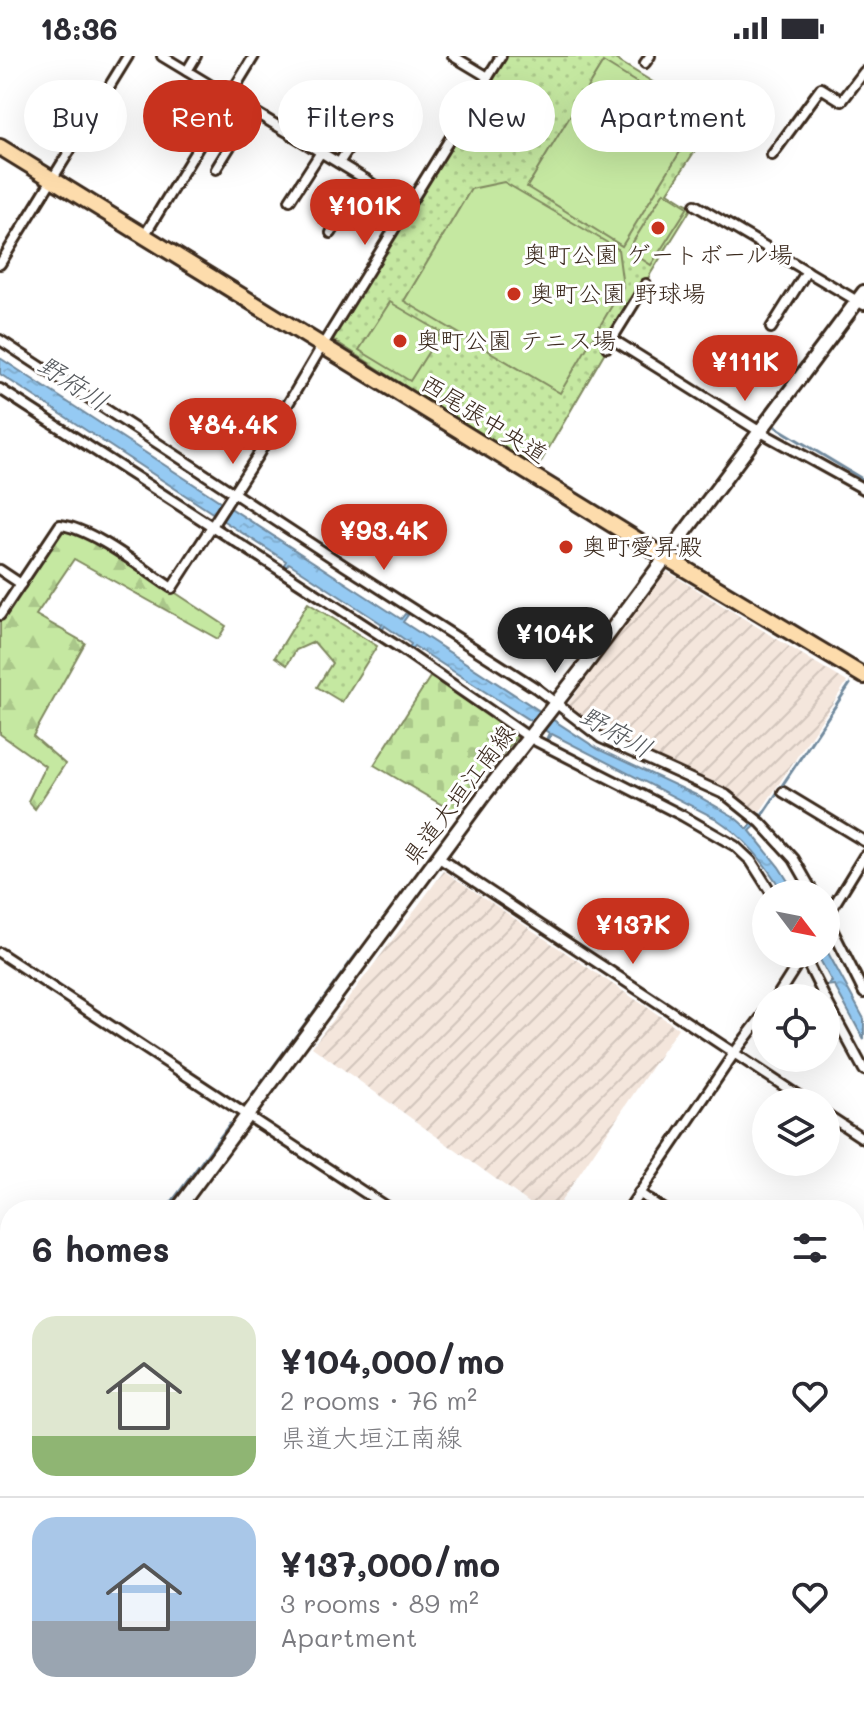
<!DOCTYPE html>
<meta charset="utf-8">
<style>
:root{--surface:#fff;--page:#f7f7f7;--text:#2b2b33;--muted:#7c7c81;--line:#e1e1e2;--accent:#c8321e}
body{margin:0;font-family:Mali,"Klee One",sans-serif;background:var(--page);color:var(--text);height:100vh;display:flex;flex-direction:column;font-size:30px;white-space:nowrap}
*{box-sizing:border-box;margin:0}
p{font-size:26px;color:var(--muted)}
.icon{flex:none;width:44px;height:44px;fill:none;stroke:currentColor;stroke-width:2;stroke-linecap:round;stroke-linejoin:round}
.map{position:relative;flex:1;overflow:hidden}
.sheet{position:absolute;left:0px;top:1144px;width:864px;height:512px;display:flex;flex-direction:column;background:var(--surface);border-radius:32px 32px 0 0;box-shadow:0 8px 32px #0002}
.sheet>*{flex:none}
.banner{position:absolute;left:24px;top:24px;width:816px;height:72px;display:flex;gap:16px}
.needle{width:52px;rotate:122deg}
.controls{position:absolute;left:752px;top:824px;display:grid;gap:16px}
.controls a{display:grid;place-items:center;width:88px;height:88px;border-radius:50%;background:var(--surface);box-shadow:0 8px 32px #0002;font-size:40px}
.price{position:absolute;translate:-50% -68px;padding:0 18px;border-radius:28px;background:var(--accent);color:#fff;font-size:26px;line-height:52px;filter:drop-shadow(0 2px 4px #0008)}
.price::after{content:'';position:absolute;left:50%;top:48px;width:24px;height:18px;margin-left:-12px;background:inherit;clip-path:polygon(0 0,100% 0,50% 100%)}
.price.on{background:#222;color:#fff}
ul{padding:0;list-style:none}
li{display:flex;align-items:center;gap:24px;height:200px;padding:0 32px}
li+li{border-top:2px solid var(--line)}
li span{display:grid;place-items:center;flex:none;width:224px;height:160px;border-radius:24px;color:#555}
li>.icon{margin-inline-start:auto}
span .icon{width:96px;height:96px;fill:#fffc;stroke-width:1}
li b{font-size:34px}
h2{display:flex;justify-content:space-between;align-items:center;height:96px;padding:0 32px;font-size:34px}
.tag{padding:0 28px;border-radius:36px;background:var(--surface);box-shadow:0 8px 32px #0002;font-size:28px;line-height:72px}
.tag.on{background:var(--accent);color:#fff}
.status{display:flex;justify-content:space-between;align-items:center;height:56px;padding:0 40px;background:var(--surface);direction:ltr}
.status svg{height:22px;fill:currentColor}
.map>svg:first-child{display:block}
</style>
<div class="status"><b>18:36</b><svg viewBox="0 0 49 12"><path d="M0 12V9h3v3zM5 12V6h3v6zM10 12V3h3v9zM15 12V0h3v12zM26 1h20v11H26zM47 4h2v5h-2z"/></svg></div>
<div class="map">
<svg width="864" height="1656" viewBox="0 0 864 1656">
<defs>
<pattern id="industrial-furrows" width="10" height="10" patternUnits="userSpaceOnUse" patternTransform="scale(2)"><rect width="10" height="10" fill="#f4e6dc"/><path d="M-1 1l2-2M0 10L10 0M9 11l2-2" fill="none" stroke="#d2c5bc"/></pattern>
<pattern id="green-dots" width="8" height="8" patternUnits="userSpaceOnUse" patternTransform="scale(2)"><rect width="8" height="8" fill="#c5e8a1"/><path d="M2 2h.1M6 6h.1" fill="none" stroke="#aac78a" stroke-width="1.8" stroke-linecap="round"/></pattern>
<pattern id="forest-firs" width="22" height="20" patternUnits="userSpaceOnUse" patternTransform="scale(2)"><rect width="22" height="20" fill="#c5e8a1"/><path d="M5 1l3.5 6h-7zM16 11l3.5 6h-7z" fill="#aac78a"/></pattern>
<pattern id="cemetery-stones" width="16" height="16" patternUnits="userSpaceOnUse" patternTransform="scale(2)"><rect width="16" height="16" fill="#c5e8a1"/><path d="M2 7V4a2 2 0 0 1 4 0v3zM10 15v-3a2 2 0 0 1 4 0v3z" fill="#aac78a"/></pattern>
<pattern id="water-ripples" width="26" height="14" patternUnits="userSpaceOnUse" patternTransform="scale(2)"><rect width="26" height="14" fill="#95caf3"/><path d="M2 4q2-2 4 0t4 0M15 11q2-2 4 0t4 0" fill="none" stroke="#81aed0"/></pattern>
</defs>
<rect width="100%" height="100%" fill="#fff"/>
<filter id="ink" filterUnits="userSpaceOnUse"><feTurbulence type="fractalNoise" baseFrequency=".0125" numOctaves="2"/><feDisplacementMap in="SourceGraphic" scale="16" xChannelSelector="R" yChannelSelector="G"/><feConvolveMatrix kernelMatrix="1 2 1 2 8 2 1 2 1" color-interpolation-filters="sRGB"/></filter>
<g filter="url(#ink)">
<g fill="url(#industrial-furrows)">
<path d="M668,516L847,626L760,756L720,732L603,680L565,652L662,519Z"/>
<path d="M444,815L678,972L555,1154H539L312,991Z"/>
</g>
<g fill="url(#green-dots)" stroke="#808960" stroke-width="2">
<path d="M505,0H610L715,64L668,136L692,151L651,217L536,414L332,283Z"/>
<path d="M308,547L377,590L342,646L317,631L332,607L314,586L296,594L287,609L275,601Z"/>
</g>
<path fill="url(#forest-firs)" stroke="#808960" stroke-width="2" d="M74,470L226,570L218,583L74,503L36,559L85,587L33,680L65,708L35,753L28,745L45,710L0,678V566L58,472Z"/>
<path fill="url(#cemetery-stones)" stroke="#808960" stroke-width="2" d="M430,621L521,676L454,756L374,709Z"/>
<g fill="#c5e8a1" stroke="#808960" stroke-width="2">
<path d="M603,6L699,65L622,190L527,131Z"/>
<path d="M504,126L618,193L623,231L560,337L404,245L471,133Z"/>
<path d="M664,136L688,151L651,209L628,194Z"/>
<path d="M390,246L441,276L410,325L359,294Z"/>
</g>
<g fill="url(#water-ripples)" stroke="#718a9e" stroke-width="2">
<path d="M0,302L401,563L405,558L408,559L403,566L598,693L696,739L733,760L748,773L760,758L764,762L750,775L779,811L796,838H784C765,807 746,782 715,762L552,678L545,686L549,677L414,590L410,595L408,594L411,588L385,570L381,576L378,574L382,568L289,507L284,514L282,512L286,505L222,464L217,471L215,469L220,462L0,318Z"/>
<path d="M826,893L864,963V984L834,929L825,930L832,926L817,898H826Z"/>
</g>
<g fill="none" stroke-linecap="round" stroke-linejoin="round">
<g stroke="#718a9e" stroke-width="3">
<path d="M776,371L864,424"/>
<path d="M761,761L850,628"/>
<path d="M376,873L514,689"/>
<path d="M251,1041L358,896"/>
<path d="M166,1154L230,1068"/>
<path d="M85,1656L89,1646"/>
<path d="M434,1656L441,1646"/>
</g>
<g stroke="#3b2a1e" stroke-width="14">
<g id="minor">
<path d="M162,0L365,123L407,153"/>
<path d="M453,0L488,21"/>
<path d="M645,7L650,0"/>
<path d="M187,15L196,0"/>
<path d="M772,99L821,32L842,45L864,16"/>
<path d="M339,107L369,61"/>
<path d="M216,113L252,55"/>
<path d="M290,144L321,96"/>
<path d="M695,149L864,249"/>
<path d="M331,177L365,123"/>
<path d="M144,180L254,0"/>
<path d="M0,208L128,0"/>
<path d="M771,272L807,215"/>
<path d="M612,283L759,375L864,433"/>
<path d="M0,284L345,510L536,632L601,682L726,739L761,767L794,803L814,838"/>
<path d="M607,291L646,228"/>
<path d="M0,333L397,590L530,682L683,760L735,790L751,805L772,838"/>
<path d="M0,514L21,528"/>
<path d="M0,559L60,469C92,472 143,513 172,532L258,399L322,290L501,0"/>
<path d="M783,736L864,785"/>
<path d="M439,802L808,1046"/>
<path d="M826,861L864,937"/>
<path d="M826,862L864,800"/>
<path d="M0,897L391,1154"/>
<path d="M803,898L825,942"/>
<path d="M776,942L804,898"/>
<path d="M826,944L864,1014"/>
<path d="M826,1058L864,1083"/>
<path d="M639,1137L664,1154"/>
<path d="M628,1154L735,996L766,955"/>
<path d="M854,1464L864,1470"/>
<path d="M854,1582L864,1589"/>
<path d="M0,1614L10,1617"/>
<path d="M142,1646L178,1656"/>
<path d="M304,1646L308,1656"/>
<path d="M240,1656L247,1646"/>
<path d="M378,1656L389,1646"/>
</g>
</g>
<g stroke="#3b2a1e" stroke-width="16">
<g id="tertiary">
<path d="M854,1290L864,1275"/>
<path d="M603,1656L610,1646"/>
</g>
</g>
<g stroke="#3b2a1e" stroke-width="18">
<g id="secondary">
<path d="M177,1154L484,739L584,611L864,236"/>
<path d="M0,1461L10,1443"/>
<path d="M0,1474L10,1477"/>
<path d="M366,1646L370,1656"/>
<path d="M632,1646L669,1656"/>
</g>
</g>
<g stroke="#3b2a1e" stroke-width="20">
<path id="primary" d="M0,91L665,501L864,620"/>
</g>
<g stroke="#3b2a1e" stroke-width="22">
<g id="motorway">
<path d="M0,1206L10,1213"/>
<path d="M0,1225L10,1232"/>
<path d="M334,1646L337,1656"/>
<path d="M351,1646L354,1656"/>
</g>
</g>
<use href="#minor" stroke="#fff" stroke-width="8"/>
<use href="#tertiary" stroke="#fff" stroke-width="10"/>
<use href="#secondary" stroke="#fff" stroke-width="12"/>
<use href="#primary" stroke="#fddcac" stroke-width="14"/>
<use href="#motorway" stroke="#fddcac" stroke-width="16"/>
<g stroke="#3b2a1e" stroke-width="6">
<g id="rail">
<path d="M0,1633L10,1635"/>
<path d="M62,1646L93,1653"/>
<path d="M83,1646L127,1656"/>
</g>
</g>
<use href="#rail" stroke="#fff" stroke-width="3" stroke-dasharray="9" stroke-linecap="butt"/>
</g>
</g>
<g fill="#c8321e" stroke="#fff" stroke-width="3">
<circle cx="658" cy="172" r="8"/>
<circle cx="514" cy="238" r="8"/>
<circle cx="400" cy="285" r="8"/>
<circle cx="566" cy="491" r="8"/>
</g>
<g text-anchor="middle" stroke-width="6" stroke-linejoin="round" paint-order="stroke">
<g font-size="24" fill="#3b2a1e" stroke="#fff" text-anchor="start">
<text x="658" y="207" text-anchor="middle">奥町公園 ゲートボール場</text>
<text x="530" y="246">奥町公園 野球場</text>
<text x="416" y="293">奥町公園 テニス場</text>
<text x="582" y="499">奥町愛昇殿</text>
</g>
<g font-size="24" fill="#3b2a1e" stroke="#fff">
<text transform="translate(484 363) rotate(32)" y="8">西尾張中央道</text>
<text transform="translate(459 739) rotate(-53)" y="8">県道大垣江南線</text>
</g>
<g font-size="26" font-style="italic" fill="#565a5e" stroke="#fff">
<text transform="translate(73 327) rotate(33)" y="9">野府川</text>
<text transform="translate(616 676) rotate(29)" y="9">野府川</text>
</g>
</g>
</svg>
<div class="controls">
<a><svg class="needle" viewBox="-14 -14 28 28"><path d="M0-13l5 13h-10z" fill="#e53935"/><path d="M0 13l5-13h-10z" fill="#7c7c81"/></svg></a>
<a><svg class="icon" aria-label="locate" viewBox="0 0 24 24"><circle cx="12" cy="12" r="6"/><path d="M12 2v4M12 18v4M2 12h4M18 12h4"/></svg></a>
<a><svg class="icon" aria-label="layers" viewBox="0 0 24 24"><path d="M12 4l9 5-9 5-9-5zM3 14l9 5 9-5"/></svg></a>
</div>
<b class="price" style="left:365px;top:191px">¥101K</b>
<b class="price" style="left:745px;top:347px">¥111K</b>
<b class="price" style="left:233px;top:410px">¥84.4K</b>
<b class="price" style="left:384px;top:516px">¥93.4K</b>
<b class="price on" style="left:555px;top:619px">¥104K</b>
<b class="price" style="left:633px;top:910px">¥137K</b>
<div class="banner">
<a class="tag">Buy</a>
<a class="tag on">Rent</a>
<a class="tag">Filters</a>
<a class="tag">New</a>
<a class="tag">Apartment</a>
</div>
<section class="sheet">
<h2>6 homes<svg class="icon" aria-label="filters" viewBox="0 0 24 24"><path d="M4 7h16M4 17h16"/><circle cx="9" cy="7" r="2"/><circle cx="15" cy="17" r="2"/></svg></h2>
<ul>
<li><span style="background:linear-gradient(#dfe7d0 75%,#8fb573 0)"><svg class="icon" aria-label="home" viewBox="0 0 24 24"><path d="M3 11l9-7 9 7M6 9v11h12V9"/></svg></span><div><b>¥104,000/mo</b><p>2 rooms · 76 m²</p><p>県道大垣江南線</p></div><svg class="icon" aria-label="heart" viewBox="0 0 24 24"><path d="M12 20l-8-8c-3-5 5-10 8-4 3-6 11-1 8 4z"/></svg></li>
<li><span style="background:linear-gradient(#a9c7e8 65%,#9aa5b1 0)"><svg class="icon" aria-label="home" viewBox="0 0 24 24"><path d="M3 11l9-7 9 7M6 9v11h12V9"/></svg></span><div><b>¥137,000/mo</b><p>3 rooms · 89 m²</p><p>Apartment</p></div><svg class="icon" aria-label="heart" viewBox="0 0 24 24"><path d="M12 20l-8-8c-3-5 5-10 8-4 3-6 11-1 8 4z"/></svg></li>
</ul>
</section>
</div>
